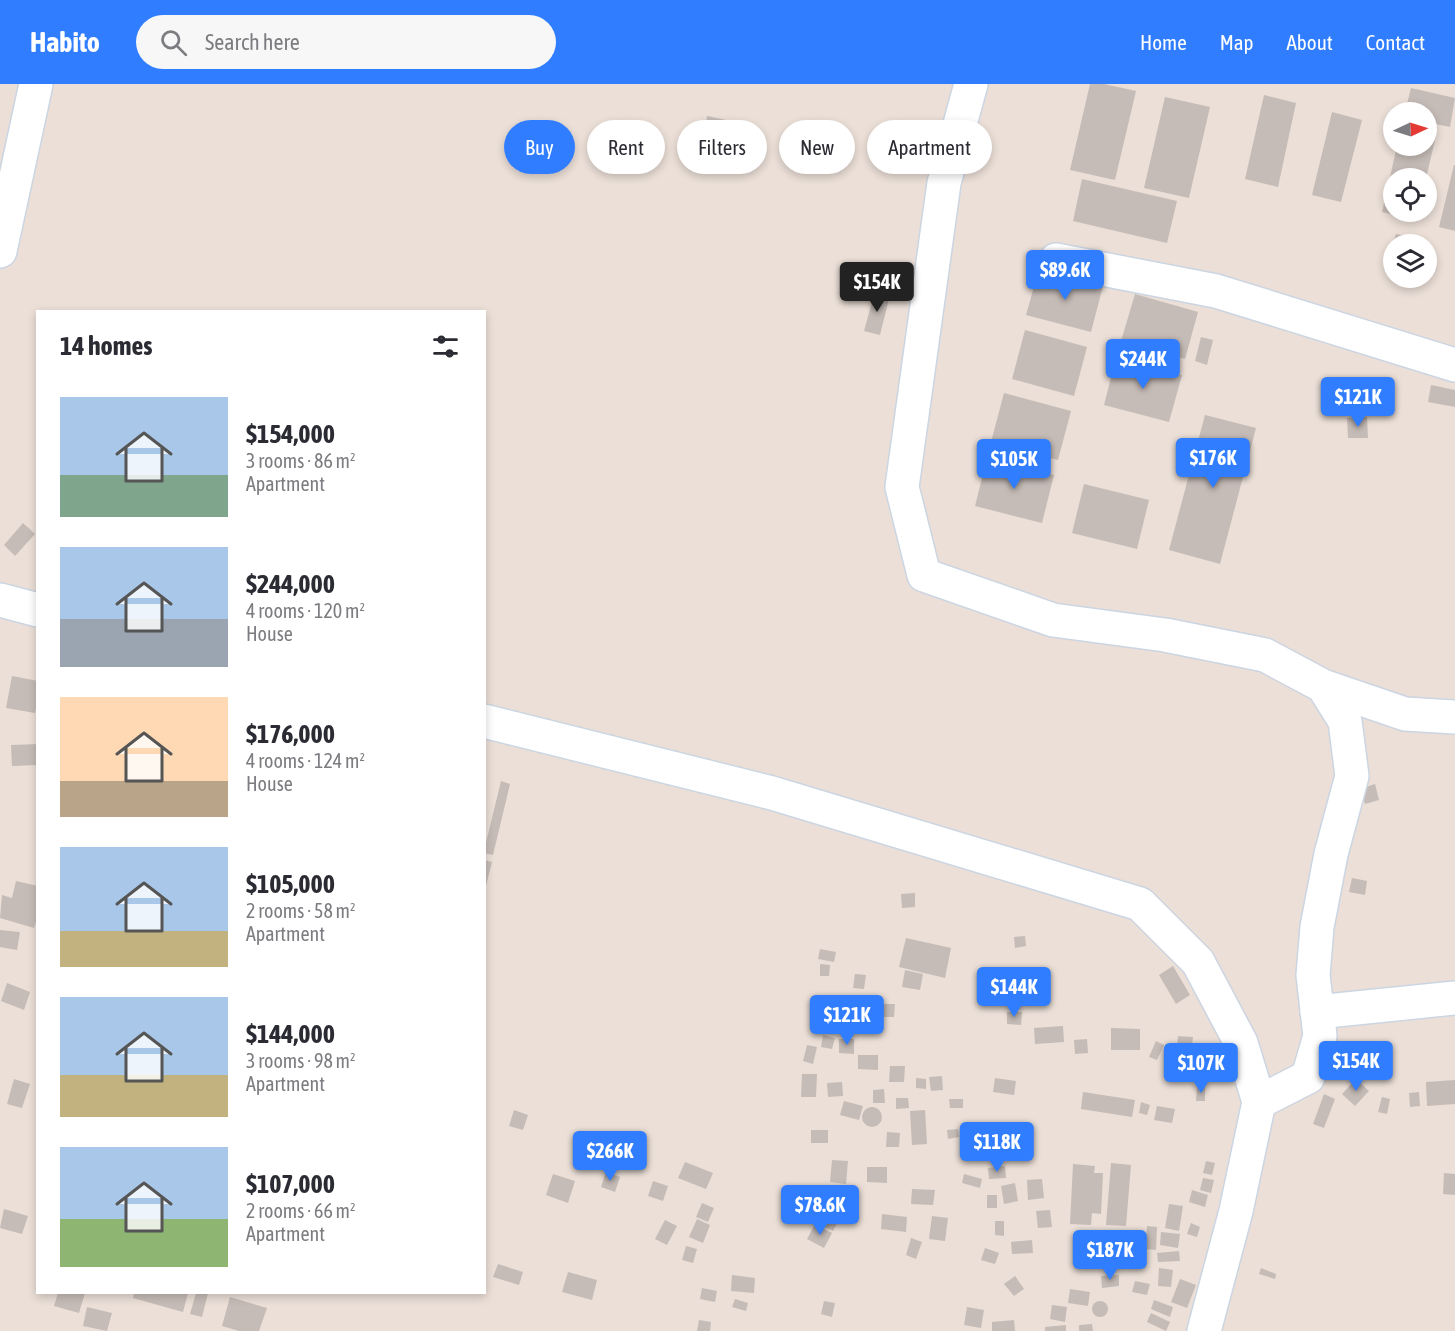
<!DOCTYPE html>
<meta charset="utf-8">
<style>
:root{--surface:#fff;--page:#f7f7f7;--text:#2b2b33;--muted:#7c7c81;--accent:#307eff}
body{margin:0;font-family:"Asap Condensed",sans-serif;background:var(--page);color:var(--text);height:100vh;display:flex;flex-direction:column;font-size:22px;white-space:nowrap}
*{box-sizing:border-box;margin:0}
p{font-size:20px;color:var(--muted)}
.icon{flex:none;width:33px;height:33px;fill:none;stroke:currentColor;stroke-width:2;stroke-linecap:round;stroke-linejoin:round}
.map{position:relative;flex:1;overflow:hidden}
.side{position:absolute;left:36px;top:226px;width:450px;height:984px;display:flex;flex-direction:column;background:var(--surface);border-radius:0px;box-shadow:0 3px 9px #0003}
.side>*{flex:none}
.banner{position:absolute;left:504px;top:36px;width:570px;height:54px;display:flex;gap:12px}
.needle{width:39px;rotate:86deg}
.buttons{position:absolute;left:1383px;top:18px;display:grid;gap:12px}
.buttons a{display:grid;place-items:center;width:54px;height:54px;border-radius:50%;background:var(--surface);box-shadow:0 3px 9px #0003;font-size:30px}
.price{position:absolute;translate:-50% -51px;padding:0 14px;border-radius:6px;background:var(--accent);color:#fff;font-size:20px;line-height:39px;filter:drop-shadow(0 2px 3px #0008)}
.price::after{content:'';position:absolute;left:50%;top:36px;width:18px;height:14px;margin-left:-9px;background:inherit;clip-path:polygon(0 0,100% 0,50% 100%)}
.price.on{background:#222;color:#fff}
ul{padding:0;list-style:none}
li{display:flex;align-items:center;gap:18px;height:150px;padding:0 24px}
li span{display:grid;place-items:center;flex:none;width:168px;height:120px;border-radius:0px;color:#555}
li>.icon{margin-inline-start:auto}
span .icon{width:72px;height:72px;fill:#fffc;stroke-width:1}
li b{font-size:26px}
h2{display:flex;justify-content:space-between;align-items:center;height:72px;padding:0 24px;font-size:26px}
.chip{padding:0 21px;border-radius:27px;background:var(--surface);box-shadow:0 3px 9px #0003;font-size:21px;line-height:54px}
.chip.on{background:var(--accent);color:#fff}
header{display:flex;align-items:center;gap:36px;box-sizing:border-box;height:84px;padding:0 30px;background:var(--accent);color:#fff}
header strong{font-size:28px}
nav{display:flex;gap:33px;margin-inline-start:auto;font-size:21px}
.search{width:420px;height:54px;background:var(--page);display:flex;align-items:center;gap:15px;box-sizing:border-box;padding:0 21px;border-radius:33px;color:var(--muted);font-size:22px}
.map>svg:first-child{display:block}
</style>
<header>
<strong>Habito</strong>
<div class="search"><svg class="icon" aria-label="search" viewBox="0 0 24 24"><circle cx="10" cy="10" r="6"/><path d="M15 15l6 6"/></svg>Search here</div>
<nav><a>Home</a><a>Map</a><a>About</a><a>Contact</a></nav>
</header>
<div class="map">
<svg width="1455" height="1247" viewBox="0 0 1455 1247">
<rect width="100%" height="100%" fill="#ebdfd7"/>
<g fill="#c6bcb7">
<path d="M1090,0H1104L1136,7L1115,96L1070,86Z"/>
<path d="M1411,4L1455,14L1450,43L1426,38V28H1405Z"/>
<path d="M1264,11L1296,19L1278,103L1245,95Z"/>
<path d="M1165,13L1210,23L1189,114L1144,104Z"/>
<path d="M1332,28L1362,36L1341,118L1312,111Z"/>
<path d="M707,32L750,41L744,71L703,64Z"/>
<path d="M1426,50L1436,52L1426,94H1394V128H1418L1416,136L1382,128L1397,62H1426Z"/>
<path d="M1454,81H1455V147L1439,143Z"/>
<path d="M1082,95L1177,117L1167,159L1073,137Z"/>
<path d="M1396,150L1422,156L1421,160H1393Z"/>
<path d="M1039,185L1103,202L1091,248L1026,231Z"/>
<path d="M875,207L890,211L880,251L864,247Z"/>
<path d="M1135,210L1198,228L1185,275L1121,257Z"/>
<path d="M1025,246L1087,263L1074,312L1012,295Z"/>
<path d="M1201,253L1213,256L1207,281L1195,277Z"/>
<path d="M1116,274L1182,291L1169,338L1104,321Z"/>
<path d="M1431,301L1455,306V323L1428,318Z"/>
<path d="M1004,309L1071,327L1058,376L991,358Z"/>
<path d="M1205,331L1256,344L1220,480L1169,466Z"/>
<path d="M1367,333L1368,354H1348L1347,334Z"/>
<path d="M987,374L1054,391L1042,439L975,422Z"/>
<path d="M1084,400L1149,416L1137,465L1072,449Z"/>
<path d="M23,439L35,450L15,472L4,461Z"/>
<path d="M12,592L38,597V614L35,629L6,624Z"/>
<path d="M38,660V681L12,682L11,661Z"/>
<path d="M501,697L510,700L493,771L484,769V767Z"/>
<path d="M1375,700L1379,716L1365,720L1360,705Z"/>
<path d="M484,776L492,778L485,806H484Z"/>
<path d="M1352,794L1367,797L1365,811L1349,808Z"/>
<path d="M16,797L38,802V831L34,844L0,834L2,811L12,814Z"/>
<path d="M915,809V823L902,824L901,810Z"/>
<path d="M0,846L20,848L17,866L0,863Z"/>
<path d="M1025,852L1026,862L1015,864L1014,853Z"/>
<path d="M906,854L951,864L945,894L899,883Z"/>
<path d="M820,865L836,868L834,878L818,875Z"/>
<path d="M820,880L830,881L829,892H820Z"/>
<path d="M1173,882L1190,911L1176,920L1159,891Z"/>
<path d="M905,886L923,890L920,906L902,903Z"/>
<path d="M855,890L866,891L864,905L853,904Z"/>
<path d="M7,899L30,908L24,926L1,917Z"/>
<path d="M824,913L842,922L839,930L820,922Z"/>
<path d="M880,920H895L894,933H880Z"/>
<path d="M1007,928H1022L1021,941L1007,940Z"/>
<path d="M1063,942L1064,958L1035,960L1034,944Z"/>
<path d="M1111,944L1140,945V966H1111Z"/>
<path d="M823,951L835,954L832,965L821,963Z"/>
<path d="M1178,952L1193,953L1190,977L1176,975Z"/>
<path d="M839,955H854V970L839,969Z"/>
<path d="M1087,955L1088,969L1075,970L1074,956Z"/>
<path d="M1156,957L1164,961L1157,976L1149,973Z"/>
<path d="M807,961L817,963L813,980L803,977Z"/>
<path d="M858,971H878V986L858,985Z"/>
<path d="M1174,978L1191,979V991L1174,990Z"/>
<path d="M890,982H905L904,998H889Z"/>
<path d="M802,990H817L816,1013H801Z"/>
<path d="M942,992L943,1006L931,1007L929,993Z"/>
<path d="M916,994L926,995V1005L916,1004Z"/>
<path d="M995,994L1016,997L1014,1011L993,1008Z"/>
<path d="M14,995L30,1000L22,1024L7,1020Z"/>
<path d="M1356,995L1369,1007L1355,1022L1342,1010Z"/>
<path d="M1455,996V1020L1427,1022L1426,998Z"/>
<path d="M842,998L843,1012L828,1013L827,999Z"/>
<path d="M1197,1003H1205V1017H1196Z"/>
<path d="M884,1005L885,1019H873V1006Z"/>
<path d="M1083,1008L1135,1016L1132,1033L1081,1025Z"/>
<path d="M1419,1008L1420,1022L1410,1023L1409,1009Z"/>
<path d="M1324,1010L1335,1015L1324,1044L1313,1040Z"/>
<path d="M1382,1013L1390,1015L1387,1030L1378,1028Z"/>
<path d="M896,1014H908L909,1024L896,1025Z"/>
<path d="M949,1015H963V1024H950Z"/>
<path d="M844,1017L863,1022L859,1036L840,1031Z"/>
<path d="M1141,1018L1150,1021L1147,1031L1139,1029Z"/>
<path d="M1157,1022L1175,1025L1172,1039L1154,1036Z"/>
<circle cx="872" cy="1033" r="10"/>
<path d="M514,1026L528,1031L523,1046L509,1042Z"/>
<path d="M925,1026L927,1060L912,1061L910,1027Z"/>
<path d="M958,1045L959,1053L948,1055L947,1046Z"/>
<rect x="811" y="1046" width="17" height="13"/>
<path d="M1020,1047L1022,1060L1006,1063L1004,1050Z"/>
<path d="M887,1048L900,1049L899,1063H886Z"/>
<path d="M832,1076L848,1077L846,1100L830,1098Z"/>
<path d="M1206,1077L1215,1079L1212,1091L1203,1089Z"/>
<path d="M685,1078L713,1089L706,1105L678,1094Z"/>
<path d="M1111,1079L1131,1081L1126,1142L1106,1141Z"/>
<path d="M1073,1080L1095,1082L1094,1089H1103L1101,1130L1092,1129L1091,1141L1070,1140Z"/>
<path d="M1005,1082L1006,1094L989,1095L988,1084Z"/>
<path d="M867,1083H887V1099L867,1098Z"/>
<path d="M606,1088L620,1093L615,1108L601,1103Z"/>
<path d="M1444,1089L1455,1090V1111L1443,1110Z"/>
<path d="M553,1090L575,1097L568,1119L546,1111Z"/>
<path d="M964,1090L982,1095L980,1104L962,1099Z"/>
<path d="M1203,1094L1214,1096L1211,1109L1200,1106Z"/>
<path d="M1042,1095L1044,1114L1028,1116L1027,1096Z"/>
<path d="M653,1097L668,1102L663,1117L648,1112Z"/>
<path d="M1015,1099L1018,1117L1004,1120L1001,1102Z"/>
<path d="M912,1105L935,1106L933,1121L911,1120Z"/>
<path d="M1192,1106L1208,1111L1205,1123L1189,1118Z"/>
<rect x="987" y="1111" width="10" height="13"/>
<path d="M702,1119L714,1124L708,1138L696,1133Z"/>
<path d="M1169,1120L1183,1122L1179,1147L1165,1144Z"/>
<path d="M824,1124L840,1133L833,1147L816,1139Z"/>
<path d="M4,1125L28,1132L22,1150L0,1144Z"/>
<path d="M1050,1126L1052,1143L1038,1144L1036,1127Z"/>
<path d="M882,1130L907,1133L906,1148L881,1145Z"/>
<path d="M932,1132L948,1134L945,1157L929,1155Z"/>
<path d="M697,1135L710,1141L703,1159L689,1153Z"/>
<path d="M665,1136L677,1142L667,1161L655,1155Z"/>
<path d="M995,1137H1004V1152L995,1151Z"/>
<path d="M1191,1139L1200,1143L1197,1153L1187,1150Z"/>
<path d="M815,1140L832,1149L824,1164L807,1155Z"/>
<path d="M1147,1142L1157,1143L1156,1166L1145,1165Z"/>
<path d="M1161,1148L1180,1150L1178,1164L1160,1161Z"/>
<path d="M911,1154L922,1158L916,1175L906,1171Z"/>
<path d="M1032,1156L1033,1169L1012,1170L1011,1158Z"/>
<path d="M686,1162L697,1165L693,1179L682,1176Z"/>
<path d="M985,1164L999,1169L995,1180L981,1176Z"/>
<path d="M1179,1167L1180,1177L1158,1178L1157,1169Z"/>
<path d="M498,1180L523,1188L519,1201L493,1193Z"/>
<path d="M1159,1184L1173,1186L1171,1203L1158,1202Z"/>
<path d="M1261,1184L1276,1190L1275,1195L1259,1190Z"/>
<path d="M568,1188L597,1196L592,1216L562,1208Z"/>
<path d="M732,1191L755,1194L754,1209L731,1207Z"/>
<path d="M1119,1191V1202L1102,1204L1101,1192Z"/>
<path d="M1015,1192L1024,1205L1014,1212L1004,1200Z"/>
<path d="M1180,1195L1196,1201L1187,1224L1171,1218Z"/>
<path d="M1135,1197L1150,1200L1147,1211L1132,1208Z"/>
<path d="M702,1204L717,1207L715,1218L700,1215Z"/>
<path d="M1070,1205L1090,1208L1088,1222L1068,1219Z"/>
<path d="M58,1209H85L79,1229L54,1222Z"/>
<path d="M134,1209H188L183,1228L133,1214Z"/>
<path d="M196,1209H208L202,1233L190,1230Z"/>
<path d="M230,1213L267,1224L259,1247H239L222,1242Z"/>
<path d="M735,1215L748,1219L746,1227L732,1223Z"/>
<path d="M1154,1216L1173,1223L1170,1233L1151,1225Z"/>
<circle cx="1100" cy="1225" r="8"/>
<path d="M824,1217L835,1219L832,1233L821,1230Z"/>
<path d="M1052,1221L1067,1223L1065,1238L1050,1235Z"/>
<path d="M87,1223L112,1229L107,1247L83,1242Z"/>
<path d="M967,1223L984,1226L981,1244L964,1241Z"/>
<path d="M1151,1229L1170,1238L1166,1247L1147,1238Z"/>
<path d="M699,1236L711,1238L710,1247H697Z"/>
<path d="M1014,1236L1015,1247H992V1238Z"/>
<path d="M1092,1240L1093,1247H1079V1241Z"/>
<path d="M1066,1241V1247H1045V1243Z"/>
</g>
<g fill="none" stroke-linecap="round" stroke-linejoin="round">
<g stroke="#ccd5e2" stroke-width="36">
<g id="minor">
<path d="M971,0L944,99L902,403L924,491L1053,536L1165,551L1265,571L1323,602L1345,637L1352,692L1331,770L1317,843L1313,891L1320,952L1308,993L1259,1018"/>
<path d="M0,167L36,0"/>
<path d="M1056,176L1216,207L1455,281"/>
<path d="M0,516L38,526"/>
<path d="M1323,602L1405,630L1455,633"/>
<path d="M484,637L772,709L1140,820L1198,878L1241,959L1259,1018L1236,1127L1204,1247"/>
<path d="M1317,928L1455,914"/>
</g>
</g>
<use href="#minor" stroke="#fff" stroke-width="33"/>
</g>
</svg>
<div class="buttons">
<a><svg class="needle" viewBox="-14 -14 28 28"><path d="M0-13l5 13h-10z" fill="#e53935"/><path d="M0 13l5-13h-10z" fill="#7c7c81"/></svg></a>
<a><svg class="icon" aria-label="locate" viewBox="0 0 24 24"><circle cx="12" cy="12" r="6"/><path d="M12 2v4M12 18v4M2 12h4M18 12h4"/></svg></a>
<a><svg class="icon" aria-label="layers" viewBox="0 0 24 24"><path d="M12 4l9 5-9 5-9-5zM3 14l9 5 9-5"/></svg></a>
</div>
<b class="price" style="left:1065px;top:217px">$89.6K</b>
<b class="price on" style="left:877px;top:229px">$154K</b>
<b class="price" style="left:1143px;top:306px">$244K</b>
<b class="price" style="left:1358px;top:344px">$121K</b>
<b class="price" style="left:1213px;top:405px">$176K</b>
<b class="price" style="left:1014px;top:406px">$105K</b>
<b class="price" style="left:1014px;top:934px">$144K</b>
<b class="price" style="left:847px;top:962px">$121K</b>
<b class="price" style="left:1356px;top:1008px">$154K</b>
<b class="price" style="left:1201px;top:1010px">$107K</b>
<b class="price" style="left:997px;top:1089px">$118K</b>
<b class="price" style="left:610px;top:1098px">$266K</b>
<b class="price" style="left:820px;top:1152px">$78.6K</b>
<b class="price" style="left:1110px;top:1197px">$187K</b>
<div class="banner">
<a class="chip on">Buy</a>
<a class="chip">Rent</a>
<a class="chip">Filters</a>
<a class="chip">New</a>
<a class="chip">Apartment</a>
</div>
<section class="side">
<h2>14 homes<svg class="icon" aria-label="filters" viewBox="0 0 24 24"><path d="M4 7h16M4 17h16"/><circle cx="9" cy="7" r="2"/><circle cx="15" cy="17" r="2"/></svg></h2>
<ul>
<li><span style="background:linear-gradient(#a9c7e8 65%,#7fa58c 0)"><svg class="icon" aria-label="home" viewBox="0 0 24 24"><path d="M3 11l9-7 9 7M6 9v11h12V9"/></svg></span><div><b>$154,000</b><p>3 rooms · 86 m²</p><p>Apartment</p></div></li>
<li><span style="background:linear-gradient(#a9c7e8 60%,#9aa5b1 0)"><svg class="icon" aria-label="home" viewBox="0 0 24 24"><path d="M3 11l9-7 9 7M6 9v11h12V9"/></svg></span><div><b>$244,000</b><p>4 rooms · 120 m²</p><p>House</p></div></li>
<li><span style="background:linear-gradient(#ffd9b3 70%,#b9a48a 0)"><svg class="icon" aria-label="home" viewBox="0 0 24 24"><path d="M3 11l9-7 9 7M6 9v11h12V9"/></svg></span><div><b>$176,000</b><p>4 rooms · 124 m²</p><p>House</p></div></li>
<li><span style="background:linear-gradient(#a9c7e8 70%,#c2b280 0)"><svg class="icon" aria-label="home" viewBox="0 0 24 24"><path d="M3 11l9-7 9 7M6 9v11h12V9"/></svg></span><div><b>$105,000</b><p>2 rooms · 58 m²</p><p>Apartment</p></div></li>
<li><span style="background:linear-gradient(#a9c7e8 65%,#c2b280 0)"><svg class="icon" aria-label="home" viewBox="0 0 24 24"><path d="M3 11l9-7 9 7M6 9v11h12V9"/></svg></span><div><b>$144,000</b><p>3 rooms · 98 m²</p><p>Apartment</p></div></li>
<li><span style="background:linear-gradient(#a9c7e8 60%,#8fb573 0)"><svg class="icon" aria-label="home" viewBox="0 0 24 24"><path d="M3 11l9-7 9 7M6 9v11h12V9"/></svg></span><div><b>$107,000</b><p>2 rooms · 66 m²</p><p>Apartment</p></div></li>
</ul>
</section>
</div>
